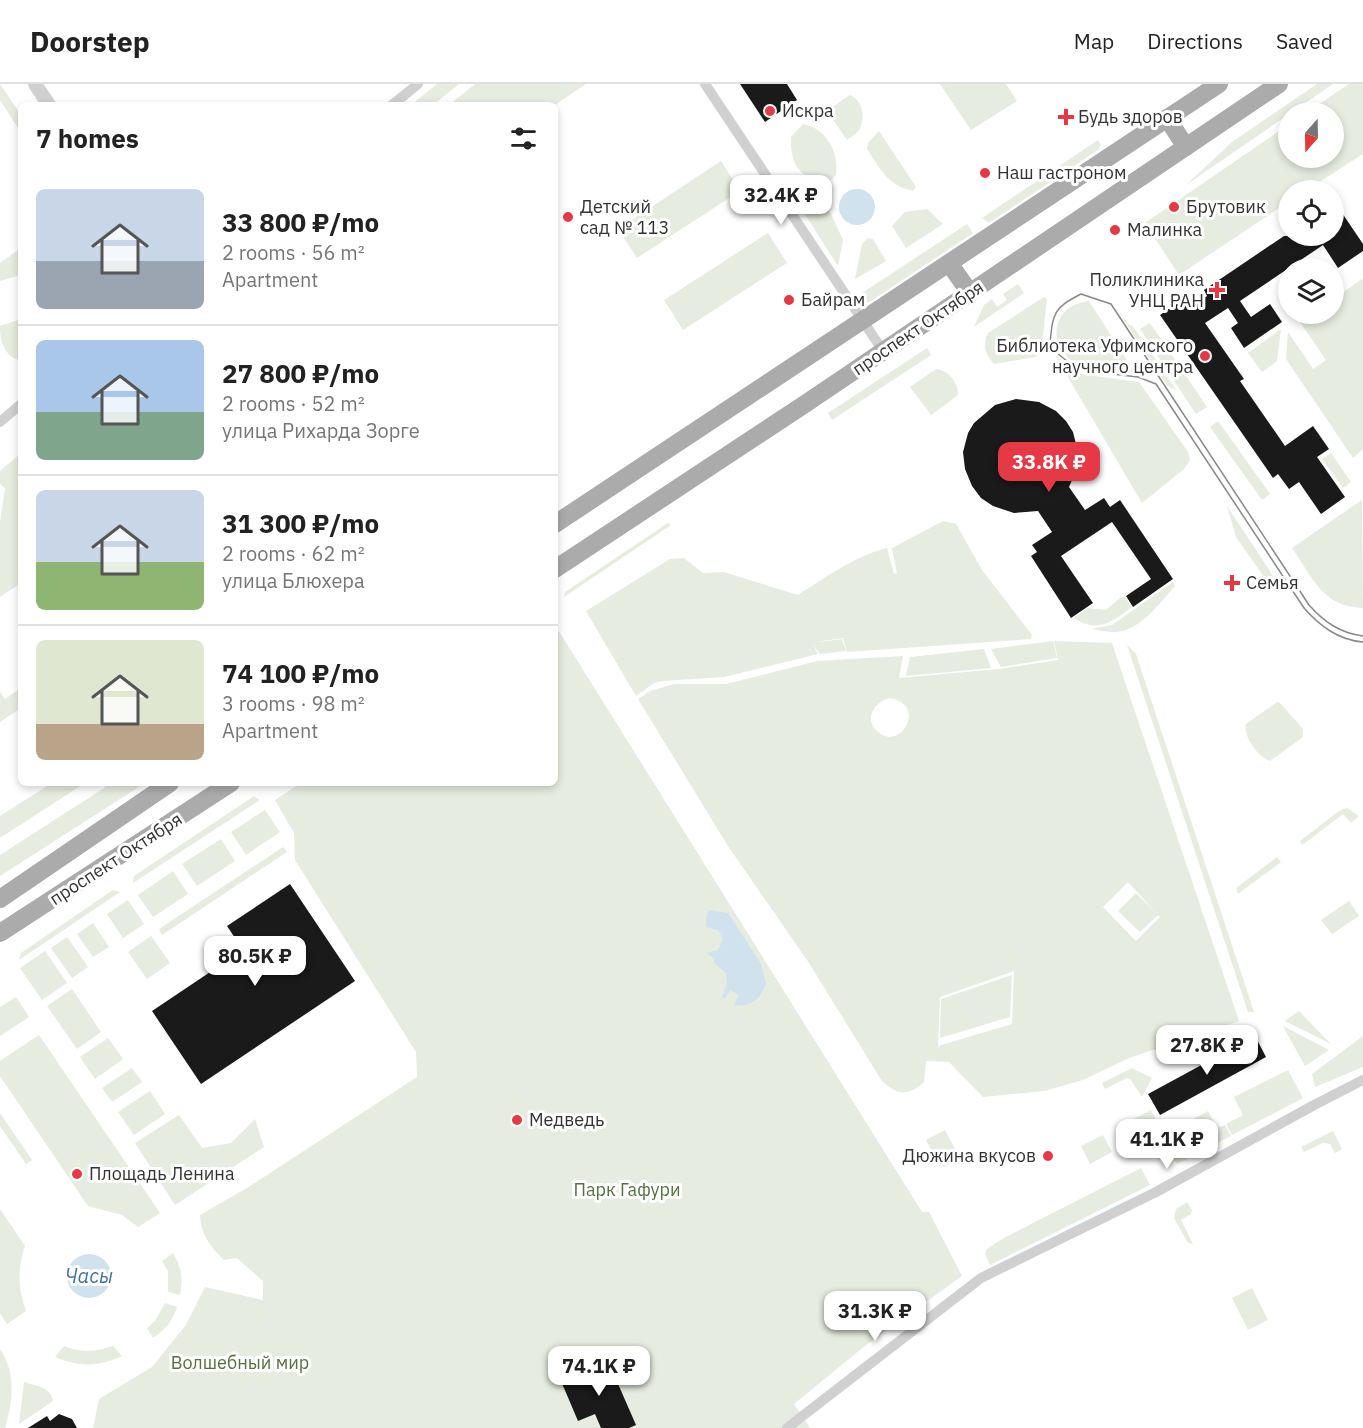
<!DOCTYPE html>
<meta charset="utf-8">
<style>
:root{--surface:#fff;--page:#f6f6f6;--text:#222;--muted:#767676;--line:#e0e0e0;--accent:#e63946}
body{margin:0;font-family:"IBM Plex Sans",sans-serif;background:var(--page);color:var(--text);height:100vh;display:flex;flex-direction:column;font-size:22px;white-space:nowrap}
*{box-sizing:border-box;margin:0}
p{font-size:20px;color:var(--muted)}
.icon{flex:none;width:33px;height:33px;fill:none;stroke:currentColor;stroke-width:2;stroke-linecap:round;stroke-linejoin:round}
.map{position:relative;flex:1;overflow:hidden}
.side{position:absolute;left:18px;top:18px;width:540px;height:684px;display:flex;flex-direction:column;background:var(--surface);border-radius:9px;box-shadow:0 3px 9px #0003}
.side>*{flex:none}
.needle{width:39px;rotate:200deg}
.tools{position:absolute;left:1278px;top:18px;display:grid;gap:12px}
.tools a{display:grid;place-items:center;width:66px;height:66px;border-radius:50%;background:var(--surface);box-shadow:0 3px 9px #0003;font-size:30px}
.price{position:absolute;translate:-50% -51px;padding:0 14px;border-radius:12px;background:#fff;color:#222;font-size:20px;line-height:39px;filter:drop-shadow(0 2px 3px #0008)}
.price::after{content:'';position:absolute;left:50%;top:36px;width:18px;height:14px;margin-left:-9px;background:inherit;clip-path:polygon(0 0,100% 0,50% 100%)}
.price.active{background:var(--accent);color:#fff}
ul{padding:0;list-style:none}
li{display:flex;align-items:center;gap:18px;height:150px;padding:0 18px}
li+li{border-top:2px solid var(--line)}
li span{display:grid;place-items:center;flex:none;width:168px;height:120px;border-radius:9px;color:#555}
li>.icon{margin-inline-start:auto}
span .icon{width:72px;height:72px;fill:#fffc;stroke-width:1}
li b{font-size:26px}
h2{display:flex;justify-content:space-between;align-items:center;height:72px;padding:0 18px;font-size:26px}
header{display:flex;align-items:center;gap:36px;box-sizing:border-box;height:84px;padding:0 30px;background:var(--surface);border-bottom:2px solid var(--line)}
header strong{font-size:28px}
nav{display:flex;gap:33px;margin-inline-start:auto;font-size:21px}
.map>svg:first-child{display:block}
</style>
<header>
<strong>Doorstep</strong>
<nav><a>Map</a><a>Directions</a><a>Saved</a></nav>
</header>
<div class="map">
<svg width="1363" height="1344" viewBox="0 0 1363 1344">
<rect width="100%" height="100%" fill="#fff"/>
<g fill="#e6ecdf" fill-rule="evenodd">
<path d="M0,0L21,31V49L0,16Z"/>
<path d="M437,0H459L433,21H411Z"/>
<path d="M475,0H586L555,21H449Z"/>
<path d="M940,0H1006L1017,17L971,46Z"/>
<path d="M1317,0H1333L1186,101L1232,58Z"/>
<path d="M1349,0H1363V70L1307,106H1288V118L1179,191L1145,139L1288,41V74H1334V28H1307Z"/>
<path d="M850,11C863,17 866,34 859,46C857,49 851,53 847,56L827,27Z"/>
<path d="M803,40C827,45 839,68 836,91L828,99C800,95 790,81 791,53Z"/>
<path d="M879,47L916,103L913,107C887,101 881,86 867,65L868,59Z"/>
<path d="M1098,56L1101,61L1098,66L989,139L982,134Z"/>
<path d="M721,77L740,107L637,174L618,145Z"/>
<path d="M793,95L823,119L831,130L843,156L838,182L785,99Z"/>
<path d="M927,125L943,140L906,164L892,142L905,128Z"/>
<path d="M967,140L973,149L868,219L862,209Z"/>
<path d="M768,149L787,179L683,246L664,216Z"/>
<path d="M868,154L873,155L886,177L855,195L862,160Z"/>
<path d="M21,164V191L0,197V179Z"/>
<path d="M1363,194V365L1353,374L1286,275L1288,248L1313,285L1326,276L1300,238L1312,230H1334V215Z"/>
<path d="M1018,200L1024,209L974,243L984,221L992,215L997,223L1007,216L1003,210Z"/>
<path d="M1044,213L1047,215L1042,261L1036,273L994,280C985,269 982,262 988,249Z"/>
<path d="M1089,217L1135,289C1119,287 1095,288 1080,281C1045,266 1050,221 1089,217Z"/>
<path d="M1117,226L1130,242L1132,241L1177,307L1167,301Z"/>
<path d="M21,235V275L18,276C3,270 0,256 0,242Z"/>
<path d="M1150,239L1207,323L1196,330L1140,245Z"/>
<path d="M1281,245L1277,277L1262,288L1248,269Z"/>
<path d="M927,264L931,271L832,336L828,329Z"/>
<path d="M1055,271L1080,290L1139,298L1188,368L1190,376L1184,385L1142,419Z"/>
<path d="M936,285C949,286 958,299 958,311L931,331L910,303Z"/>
<path d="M1218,337L1270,410L1262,416L1210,343Z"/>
<path d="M21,369V499L0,513V438L5,404L0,400V387Z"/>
<path d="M1331,369L1351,398L1343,404L1322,375Z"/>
<path d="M1362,416L1363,524C1323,523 1313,494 1292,464Z"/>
<path d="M1227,422L1270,487L1278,507L1273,506L1236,453Z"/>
<path d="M943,437L956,440L982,486L1032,551L1031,555L847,568L843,554L811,559L842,555L846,567L820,570L813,561L818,570L724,593L663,597L654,599L636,612L586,527L670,475L684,474L703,489L724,488L798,511C826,493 855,472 887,464L894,490L897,489L892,464Z"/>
<path d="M668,439L671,441L564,513L565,508Z"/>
<path d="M1173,498L1175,502C1159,519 1141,547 1115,548C1108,548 1099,546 1091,545L1112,541Z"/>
<path d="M1121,513H1125L1132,523C1111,539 1098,549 1073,534L1088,524L1106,526Z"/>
<path d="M555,541L922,1128H929L962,1192L866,1261L794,1320L810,1344H93L99,1315L152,1283L186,1241L205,1203L263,1216V1197L237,1174L224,1176C211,1164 200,1149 200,1131L247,1104L417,993L416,968L295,776L294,749L275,716L301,699H555Z"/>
<path d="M1053,557L1057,574L1001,583L991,565Z"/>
<path d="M1054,557L1112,559L1239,937L1129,974L1083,996L1044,1007L983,1013L949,978L926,977L924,998C907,1013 898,1011 882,997L809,879L728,762L638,615L650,607L674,600H726L817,577L903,572L899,594L999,585L1058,576ZM889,614C929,619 900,671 876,646C864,634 875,618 889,614ZM1128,798L1157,830L1136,809L1118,827L1140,848L1158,831L1160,833L1136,857L1103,823ZM1014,887L1012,940L938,962L940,913Z"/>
<path d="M1127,561L1136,570L1254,928H1248Z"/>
<path d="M984,565L991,584L906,592L910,573Z"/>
<path d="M21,604V624L0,638V608L5,615Z"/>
<path d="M1277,618L1280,619L1303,645V653L1270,677C1258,673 1243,653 1246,640Z"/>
<path d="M52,699H85L0,754V732Z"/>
<path d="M112,699H145L0,792V771Z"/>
<path d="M254,712L260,716L133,799L134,792Z"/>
<path d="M1347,724L1359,732L1351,739L1343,730L1302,761L1300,757L1339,727Z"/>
<path d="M265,726L280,748L246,771L231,748Z"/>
<path d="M221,755L235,777L197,802L182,780Z"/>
<path d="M283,763L287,768L162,851L159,845Z"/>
<path d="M1277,773L1281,778L1238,810L1236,804Z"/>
<path d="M173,787L188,810L153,833L138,811Z"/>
<path d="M113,806L120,808L19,876L21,869Z"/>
<path d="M128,816L144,840L123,854L107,830Z"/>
<path d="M1349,817L1359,832L1332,850L1321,836Z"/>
<path d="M93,839L109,863L93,873L77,850Z"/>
<path d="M151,852L170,879L147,895L128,868Z"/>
<path d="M67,853L88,883L72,894L51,864Z"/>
<path d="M45,867L67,899L42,916L20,884Z"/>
<path d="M1012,891L1010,933L940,954L941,915Z"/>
<path d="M72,905L101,948L77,965L47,922Z"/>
<path d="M16,913L29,933L0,952V923Z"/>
<path d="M1299,927L1331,960L1285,937Z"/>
<path d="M1283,942L1329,966L1305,982Z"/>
<path d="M39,951L160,1129L138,1143L122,1131L88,1122L0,992V977Z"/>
<path d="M1363,952V983L1315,1003L1312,990Z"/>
<path d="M108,954L123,975L95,995L80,973Z"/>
<path d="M132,984L142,998L112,1018L102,1004Z"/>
<path d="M1132,984L1152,994L1142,1013L1131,996L1127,994L1105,1005L1102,999Z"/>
<path d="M1288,986L1303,1014L1232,1051L1226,1040L1243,1031L1234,1013Z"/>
<path d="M150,1007L165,1030L134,1051L118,1028Z"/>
<path d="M1151,1026L1159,1042L1134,1055L1126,1039Z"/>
<path d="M1208,1027L1217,1044L1225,1041L1231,1052L1177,1080L1163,1051Z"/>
<path d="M0,1029L32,1076L26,1080L0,1042Z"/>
<path d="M179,1031L202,1064L231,1059L255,1035L264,1063L175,1121L135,1059Z"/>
<path d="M945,1046L960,1075L944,1083L939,1080L926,1056Z"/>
<path d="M1333,1047L1342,1065L1335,1069L1330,1060L1323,1059L1304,1068L1301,1063Z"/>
<path d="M1103,1051L1112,1068L1090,1080L1081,1062Z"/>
<path d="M1141,1084L1150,1101L990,1181L985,1170L987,1165L1004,1154Z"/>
<path d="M1187,1118L1192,1126L1191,1130L1181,1136L1193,1160L1188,1159L1174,1134L1176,1125Z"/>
<path d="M0,1125L25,1162C17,1186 18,1204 26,1227L7,1240L0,1229Z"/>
<path d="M173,1169C182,1184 183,1194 180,1211L168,1208V1187L162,1177Z"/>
<path d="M1252,1204L1268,1236L1248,1246L1232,1214Z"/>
<path d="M165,1219L177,1223C172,1237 166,1245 153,1254L147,1244L155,1237Z"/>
<path d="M64,1262C81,1269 96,1268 113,1262L122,1272C99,1283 78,1283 55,1273Z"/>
<path d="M0,1265C16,1288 13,1317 5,1344H0Z"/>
<path d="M24,1298C36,1302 51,1303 53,1317L19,1340Z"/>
</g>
<g fill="#cfe2ee">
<circle cx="857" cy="123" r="18"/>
<path d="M709,826L728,829L761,880L766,900C760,915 751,923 734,921L739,911L730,906L725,915L722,913L727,899L726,889L714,879V875L707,869L718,866L723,855L718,846L706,843V833Z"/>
<circle cx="89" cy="1192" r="22"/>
</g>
<g fill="#1a1a1a">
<path d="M740,0H787L797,16L765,38Z"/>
<path d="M1334,117L1363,160V167L1338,184L1323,161L1240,217L1251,233L1270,220L1282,238L1244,264L1231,244L1238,239L1228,224L1205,239L1244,295L1240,297L1285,362L1313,342L1329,365L1317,373L1345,413L1321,430L1299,398L1289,405L1278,390L1273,394L1160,231L1186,213L1192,222L1207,212L1204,206L1284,152H1334Z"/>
<path d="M1016,315L1039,318L1056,327L1066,337L1073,348L1077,364V385L1069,403L1085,426L1104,414L1110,423L1120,416L1173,495L1133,523L1126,512L1151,495L1112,438L1061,472L1093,519L1071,534L1031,472L1037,468L1032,461L1052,448L1038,427L1014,429L993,422L981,414L972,402L965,385L963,368L968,349L974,339L995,321Z"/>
<path d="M290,800L355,897L201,1000L152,927L243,866L227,842Z"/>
<path d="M1255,952L1266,973L1160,1031L1148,1010Z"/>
<path d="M608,1277L636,1341L629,1344H601L595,1330L578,1337L561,1297Z"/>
<path d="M59,1330L72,1335L77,1344H28L47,1332L50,1337Z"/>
</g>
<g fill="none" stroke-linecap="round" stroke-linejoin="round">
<g stroke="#d0d0d0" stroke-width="10">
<path d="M705,0L883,267"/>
<path d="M392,21L418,0"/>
<path d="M0,338L21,320"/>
<path d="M787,1344L981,1194L1156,1108L1316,1020L1363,996"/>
</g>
<path stroke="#d0d0d0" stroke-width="14" d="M35,0L49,21"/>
<g stroke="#ababab" stroke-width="18">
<path d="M1167,34L1186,63"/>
<path d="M949,179L970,209"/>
<path d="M555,440L1219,0"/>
<path d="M555,485L802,322L1279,0"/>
<path d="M0,815L170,699"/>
<path d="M0,849L231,699"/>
</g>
<path stroke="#888" stroke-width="1.5" d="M1363,552C1340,549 1324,538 1309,521L1111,220L1081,210C1054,224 1053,228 1050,259L1057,269L1078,286L1138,293L1156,300L1304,524C1320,542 1338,556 1363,558"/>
</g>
<g fill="#e63946" stroke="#fff" stroke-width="2">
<circle cx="770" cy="27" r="6"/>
<path d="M1063 24h6v6h6v6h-6v6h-6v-6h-6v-6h6z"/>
<circle cx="985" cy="89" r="6"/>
<circle cx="1174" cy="123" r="6"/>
<circle cx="568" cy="133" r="6"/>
<circle cx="1115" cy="146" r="6"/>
<path d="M1214 197h6v6h6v6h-6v6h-6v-6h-6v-6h6z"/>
<circle cx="789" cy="216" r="6"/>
<circle cx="1205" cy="272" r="6"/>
<path d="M1229 490h6v6h6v6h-6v6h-6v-6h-6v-6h6z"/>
<circle cx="517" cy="1036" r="6"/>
<circle cx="1048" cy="1072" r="6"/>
<circle cx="77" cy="1090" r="6"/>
</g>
<g text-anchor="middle" stroke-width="6" stroke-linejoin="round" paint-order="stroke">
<g font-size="18" fill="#333" stroke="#fff" text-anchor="start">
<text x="782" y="33">Искра</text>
<text x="1078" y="39">Будь здоров</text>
<text x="997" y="95">Наш гастроном</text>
<text x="580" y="129">Детский<tspan x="580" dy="21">сад № 113</tspan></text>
<text x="1186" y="129">Брутовик</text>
<text x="1127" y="152">Малинка</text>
<text x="1204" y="202" text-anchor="end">Поликлиника<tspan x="1204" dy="21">УНЦ РАН</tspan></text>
<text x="801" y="222">Байрам</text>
<text x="1193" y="268" text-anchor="end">Библиотека Уфимского<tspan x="1193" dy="21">научного центра</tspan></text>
<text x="1246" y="505">Семья</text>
<text x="529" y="1042">Медведь</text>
<text x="1036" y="1078" text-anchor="end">Дюжина вкусов</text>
<text x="89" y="1096">Площадь Ленина</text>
</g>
<g font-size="18" fill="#333" stroke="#fff">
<text transform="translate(918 244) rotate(-34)" y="6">проспект Октября</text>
<text transform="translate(116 775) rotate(-33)" y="6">проспект Октября</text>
</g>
<g font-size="18" fill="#56703f" stroke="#fff">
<text x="627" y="1112">Парк Гафури</text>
<text x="240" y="1285">Волшебный мир</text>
</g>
<g font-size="20" font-style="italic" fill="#3f7597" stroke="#fff">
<text x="89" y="1199">Часы</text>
</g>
</g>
</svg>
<div class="tools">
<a><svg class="needle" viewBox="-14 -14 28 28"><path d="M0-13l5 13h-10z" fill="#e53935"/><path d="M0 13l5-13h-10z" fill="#767676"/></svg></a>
<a><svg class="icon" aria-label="locate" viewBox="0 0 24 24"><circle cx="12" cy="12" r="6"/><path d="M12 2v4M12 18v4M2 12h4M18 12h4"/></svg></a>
<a><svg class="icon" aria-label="layers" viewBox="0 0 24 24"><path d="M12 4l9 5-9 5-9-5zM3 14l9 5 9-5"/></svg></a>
</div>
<b class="price" style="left:781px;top:142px">32.4K ₽</b>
<b class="price active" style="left:1049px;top:409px">33.8K ₽</b>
<b class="price" style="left:255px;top:903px">80.5K ₽</b>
<b class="price" style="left:1207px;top:992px">27.8K ₽</b>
<b class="price" style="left:1167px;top:1086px">41.1K ₽</b>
<b class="price" style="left:875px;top:1258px">31.3K ₽</b>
<b class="price" style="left:599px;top:1313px">74.1K ₽</b>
<section class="side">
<h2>7 homes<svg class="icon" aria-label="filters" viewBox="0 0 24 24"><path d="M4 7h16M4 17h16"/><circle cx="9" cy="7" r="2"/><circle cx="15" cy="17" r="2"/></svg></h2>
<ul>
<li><span style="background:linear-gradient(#c9d6e8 60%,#9aa5b1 0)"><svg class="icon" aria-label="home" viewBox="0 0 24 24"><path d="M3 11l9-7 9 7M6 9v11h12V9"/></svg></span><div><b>33 800 ₽/mo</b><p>2 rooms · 56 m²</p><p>Apartment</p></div></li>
<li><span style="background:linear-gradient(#a9c7e8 60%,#7fa58c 0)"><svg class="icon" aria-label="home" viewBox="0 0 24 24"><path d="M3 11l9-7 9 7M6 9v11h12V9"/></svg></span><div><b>27 800 ₽/mo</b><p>2 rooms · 52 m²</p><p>улица Рихарда Зорге</p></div></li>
<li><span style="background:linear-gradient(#c9d6e8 60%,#8fb573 0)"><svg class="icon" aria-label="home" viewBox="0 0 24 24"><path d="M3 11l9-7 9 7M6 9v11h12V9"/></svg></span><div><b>31 300 ₽/mo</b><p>2 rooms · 62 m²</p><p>улица Блюхера</p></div></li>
<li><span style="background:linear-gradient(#dfe7d0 70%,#b9a48a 0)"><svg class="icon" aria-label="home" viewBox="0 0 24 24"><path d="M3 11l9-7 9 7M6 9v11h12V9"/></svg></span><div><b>74 100 ₽/mo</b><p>3 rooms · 98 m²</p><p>Apartment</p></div></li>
</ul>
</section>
</div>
